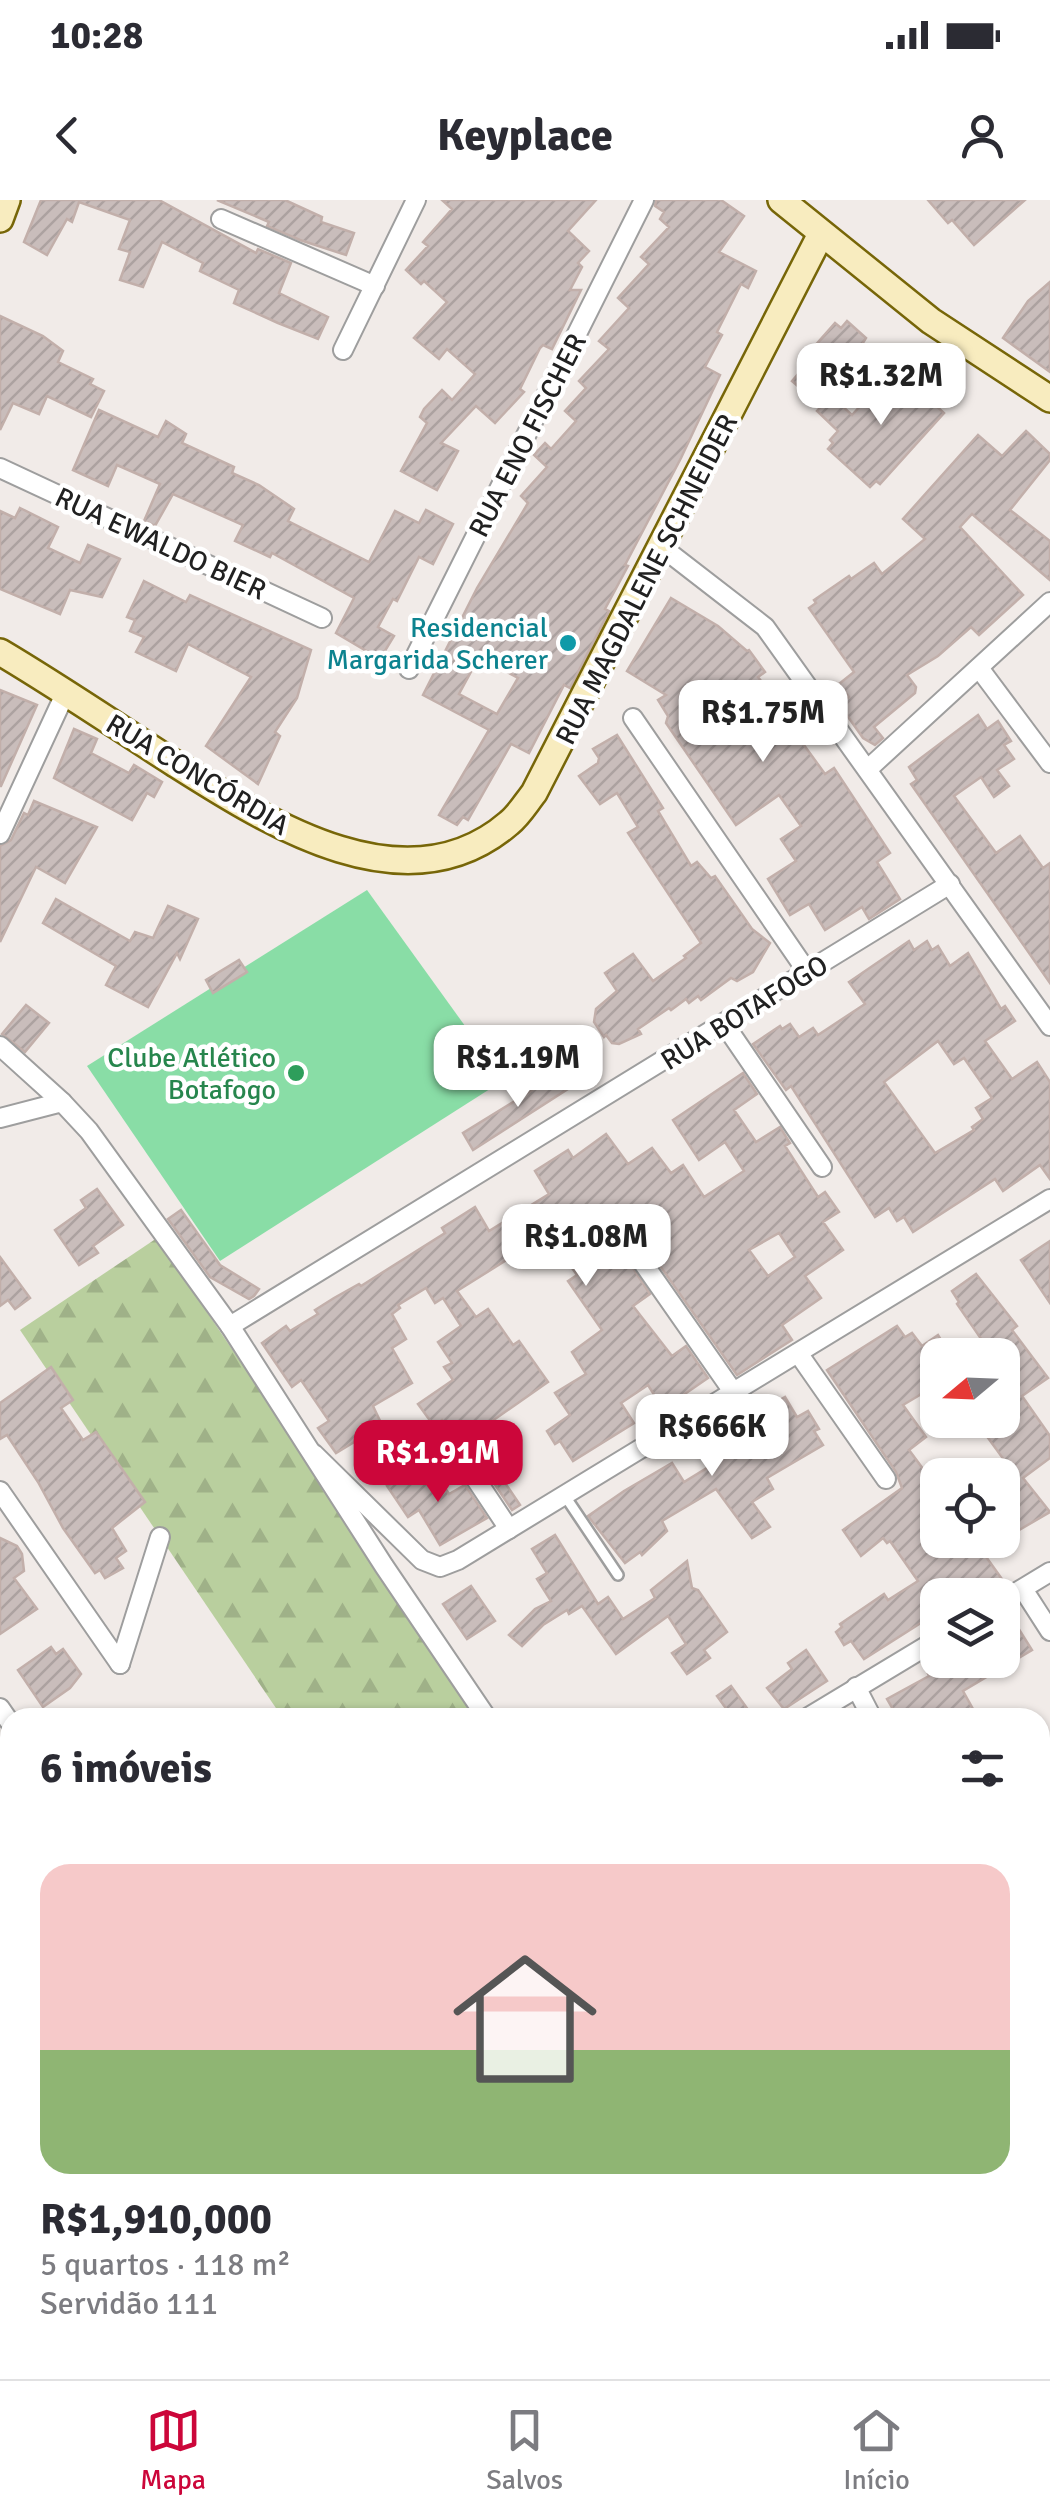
<!DOCTYPE html>
<html lang="pt">
<meta charset="utf-8">
<style>
:root{--surface:#fff;--page:#f2f2f3;--text:#2b2b33;--muted:#7c7c81;--line:#e1e1e2;--accent:#cc063a}
body{margin:0;font-family:Signika,sans-serif;background:var(--page);color:var(--text);height:100vh;display:flex;flex-direction:column;font-size:38px;white-space:nowrap}
*{box-sizing:border-box;margin:0}
p{font-size:32px;color:var(--muted)}
.icon{flex:none;width:55px;height:55px;fill:none;stroke:currentColor;stroke-width:2;stroke-linecap:round;stroke-linejoin:round}
.map{position:relative;flex:1;overflow:hidden}
.drawer{position:absolute;left:0px;top:1508px;width:1050px;height:672px;display:flex;flex-direction:column;background:var(--surface);border-radius:30px 30px 0 0;box-shadow:0 2px 8px #0004}
.drawer>*{flex:none}
.needle{width:65px;rotate:251deg}
.buttons{position:absolute;left:920px;top:1138px;display:grid;gap:20px}
.buttons a{display:grid;place-items:center;width:100px;height:100px;border-radius:20px;background:var(--surface);box-shadow:0 2px 8px #0004;font-size:50px}
.price{position:absolute;translate:-50% -85px;padding:0 22px;border-radius:20px;background:#fff;color:#222;font-size:32px;line-height:65px;filter:drop-shadow(0 2px 5px #0008)}
.price::after{content:'';position:absolute;left:50%;top:60px;width:30px;height:22px;margin-left:-15px;background:inherit;clip-path:polygon(0 0,100% 0,50% 100%)}
.price.selected{background:var(--accent);color:#fff}
ul{padding:0;list-style:none}
li{display:grid;align-content:center;gap:20px;height:530px;padding:0 40px}
li+li{border-top:2px solid var(--line)}
li span{display:grid;place-items:center;height:310px;border-radius:30px;color:#555}
li>.icon{margin-inline-start:auto}
span .icon{width:180px;height:180px;fill:#fffc;stroke-width:1}
li b{font-size:42px}
h2{display:flex;justify-content:space-between;align-items:center;height:120px;padding:0 40px;font-size:42px}
.status{display:flex;justify-content:space-between;align-items:center;height:70px;padding:0 50px;background:var(--surface);direction:ltr}
.status svg{height:28px;fill:currentColor}
header{display:flex;justify-content:space-between;align-items:center;height:130px;padding:0 40px;background:var(--surface);font-size:45px;font-weight:800}
.menu{display:flex;justify-content:space-around;align-items:center;height:140px;border-top:2px solid var(--line);background:var(--surface);font-size:28px;color:var(--muted)}
.menu a{display:grid;justify-items:center;gap:5px}
.menu .selected{color:var(--accent)}
.map>svg:first-child{display:block}
</style>
<div class="status"><b>10:28</b><svg viewBox="0 0 49 12"><path d="M0 12V9h3v3zM5 12V6h3v6zM10 12V3h3v9zM15 12V0h3v12zM26 1h20v11H26zM47 4h2v5h-2z"/></svg></div>
<header><svg class="icon" aria-label="back" viewBox="0 0 24 24"><path d="M15 5l-7 7 7 7"/></svg>Keyplace<svg class="icon" aria-label="person" viewBox="0 0 24 24"><circle cx="12" cy="8" r="4"/><path d="M4 21q1-7 8-7t8 7"/></svg></header>
<div class="map">
<svg width="1050" height="2179" viewBox="0 0 1050 2179">
<defs>
<pattern id="forest-firs" width="22" height="20" patternUnits="userSpaceOnUse" patternTransform="scale(2.5)"><rect width="22" height="20" fill="#b9cf9e"/><path d="M5 1l3.5 6h-7zM16 11l3.5 6h-7z" fill="#9fb188"/></pattern>
<pattern id="building-hatch" width="6" height="6" patternUnits="userSpaceOnUse" patternTransform="scale(2.5)"><rect width="6" height="6" fill="#c9bdbb"/><path d="M-1 1l2-2M0 6l6-6M5 7l2-2" fill="none" stroke="#aca2a0"/></pattern>
</defs>
<rect width="100%" height="100%" fill="#f1ebe8"/>
<g fill="url(#forest-firs)">
<path d="M157,1038L475,1509L466,1518L282,1517L20,1130Z"/>
<path d="M386,2170H531V2179H380Z"/>
<path d="M825,2170H1006L1025,2179H819Z"/>
</g>
<path fill="#89dda6" d="M367,690L504,880L220,1061L87,866Z"/>
<g fill="url(#building-hatch)" stroke="#c2afaa" stroke-width="2.5" fill-rule="evenodd">
<path d="M41,0H159L256,53L258,49L291,63L279,93L328,117L318,139L278,123L234,103L239,90L200,71L203,63L162,42L143,87L120,80L130,52L119,49L130,20L79,2L72,22L67,19L47,55L24,42Z"/>
<path d="M217,0H285L322,17L321,22L354,33L346,55L300,40L267,26L269,22Z"/>
<path d="M442,0H596L568,31L589,51L578,63L582,67L570,90H581L552,149L543,145L540,148L520,189L524,192L495,223L476,206L441,243L458,251L437,290L401,271L427,223L420,217L424,209L442,190L452,200L475,174L447,149L439,159L414,138L447,102L424,81L421,84L406,70L428,46L423,42L452,9Z"/>
<path d="M656,0H721L744,16L719,52L756,71L748,88L741,84L717,132L722,135L705,167L720,175L681,258L625,365L628,366L605,409L609,411L570,488L564,485L529,553L511,544L468,620L463,617L457,625L439,615L489,530L423,495L477,388L528,303L521,296L547,267L534,255L545,243L551,249L576,221L565,211L586,188L579,181L609,149L599,141L629,108L618,98L649,64L641,57L669,27L660,19L664,12L655,6ZM479,457L518,478L497,514L459,494Z"/>
<path d="M928,0H1025L974,45L952,20L948,23Z"/>
<path d="M1050,82V172L1003,138L1028,101Z"/>
<path d="M0,116L43,136L63,151L58,162L93,179L90,184L104,191L91,217L47,196L39,214L13,203L0,230Z"/>
<path d="M847,121L866,138L861,146L868,152L820,205L792,181L810,160L805,157L835,123L841,128Z"/>
<path d="M895,168L944,213L880,284L876,281L870,287L828,249L833,243L830,240L838,231L817,211L831,196L852,215Z"/>
<path d="M99,210L158,237L166,221L186,234L182,243L234,267L232,273L259,285L294,309L288,321L369,362L395,311L419,323L426,310L453,324L433,364L419,357L397,401L393,399L378,427L394,436L380,459L336,433L354,398L272,353L270,357L235,341L243,325L173,294L155,326L144,321L160,284L117,265L108,286L73,270Z"/>
<path d="M1026,231L1050,254V260L1010,310L1050,341V380L972,314L960,327L1023,395L979,435L971,427L938,456L907,475L916,487L915,493L874,527L883,538L875,545L863,538L839,504L849,497L839,484L854,472L809,408L816,403L814,400L849,376L851,379L874,363L882,374L925,339L903,319L978,235L1002,256Z"/>
<path d="M20,308L58,327L48,348L80,363L88,345L120,359L102,397L70,390L60,414L0,389V311L15,318Z"/>
<path d="M144,381L186,402L190,395L311,450L297,498L275,532L280,536L258,584L206,546L251,477L188,444L176,471L136,452L144,437L130,431L135,420L127,417Z"/>
<path d="M671,398L718,426L747,451L749,450L765,472L758,477L783,510L780,512L825,574L834,568L890,653L877,662L900,699L869,719L862,707L825,730L809,704L790,715L768,679L796,661L781,639L801,626L779,595L736,625L666,523L668,516L658,500L666,495L627,471Z"/>
<path d="M0,490L37,505L1,586H0Z"/>
<path d="M978,515L987,529L998,521L1011,541L1004,545L1014,559L997,570L1009,586L994,597L981,577L954,596L996,653L1020,636L1043,668L1050,663V783L911,584L917,580L909,567Z"/>
<path d="M74,529L97,539L91,553L129,573L134,565L162,582L154,597L147,593L132,620L54,578Z"/>
<path d="M617,535L663,608L658,611L691,666L697,662L711,678L715,676L752,729L770,743L753,772L737,781L731,778L701,800L698,796L689,803L686,799L671,810L669,808L638,829L641,834L619,844L612,843L606,835L604,837L594,822L596,809L617,791L605,773L633,754L653,781L686,758L684,756L701,743L628,633L638,627L617,593L600,604L579,576L598,563L599,558L593,549Z"/>
<path d="M34,601L97,627L65,683L36,667L0,742V646L11,640L24,613L28,615Z"/>
<path d="M56,699L130,741L135,732L153,738L168,706L198,719L180,759L177,753L148,807L106,785L116,766L43,723Z"/>
<path d="M909,741L914,750L927,741L932,750L938,746L950,766L968,753L1001,809L1005,806L1015,821L985,841L1012,879L1037,862L1050,882V979L1040,965L1003,991L995,979L913,1032L904,1017L897,1021L889,1008L875,1017L791,886L786,890L753,844L780,826L782,829L790,824L799,837L813,828L818,835L865,804L849,782ZM938,841L954,864L964,858L992,898L976,908L983,919L972,927L974,930L935,953L884,882Z"/>
<path d="M239,760L247,772L213,793L206,780Z"/>
<path d="M26,805L49,823L25,852L2,834Z"/>
<path d="M565,870L574,885L473,950L463,933Z"/>
<path d="M743,873L757,894L734,910L756,942L780,927L790,943L785,946L818,997L825,992L839,1012L823,1022L843,1050L805,1076L821,1098L782,1125L792,1140L737,1175L651,1053L645,1048L635,1049L629,1062L650,1094L633,1106L672,1156L686,1146L708,1178L663,1209L648,1185L621,1203L634,1223L573,1261L560,1241L555,1244L547,1231L570,1215L555,1193L586,1174L572,1152L602,1130L568,1081L577,1075L548,1034L457,1091L476,1117L488,1109L513,1145L519,1141L548,1182L485,1226L513,1265L499,1274L520,1305L512,1310L473,1252L461,1248L442,1220L434,1226L418,1204L453,1180L444,1167L452,1163L438,1142L461,1126L443,1098L435,1103L426,1088L398,1105L400,1108L392,1114L406,1139L392,1148L412,1183L373,1206L382,1225L336,1253L318,1228L329,1221L301,1180L292,1187L262,1143L286,1126L290,1131L318,1114L315,1110L334,1098L359,1084L361,1086L445,1033L442,1028L475,1007L489,1031L549,994L535,971L568,950L573,958L606,934L628,964L652,948L671,973L683,965L704,997L744,971L725,942L699,960L673,920ZM779,1033L795,1057L768,1076L749,1050Z"/>
<path d="M97,989L123,1025L93,1046L98,1053L79,1065L55,1030L86,1008L81,1000Z"/>
<path d="M181,1010L220,1065L259,1089L254,1096L249,1099L210,1077L168,1019Z"/>
<path d="M1050,1041V1103L1021,1060Z"/>
<path d="M0,1057L30,1098L15,1109L8,1100L0,1106Z"/>
<path d="M976,1074L1017,1126L1012,1130L1048,1178L1022,1196L1050,1236V1258L1023,1278L1050,1312L1002,1340V1272L1010,1268L975,1220H1002V1193L1014,1185L1002,1169V1155H964L984,1143L957,1104L959,1102L952,1091Z"/>
<path d="M897,1126L905,1137L912,1133L922,1146L938,1135L950,1155H938V1184L903,1205L926,1237L909,1250L938,1289V1340H974L1004,1382L983,1395H938V1412L864,1459L851,1441L844,1445L836,1432L842,1427L840,1424L884,1394L888,1400L918,1381L890,1341L887,1343L883,1338L861,1356L843,1330L902,1288L896,1272L827,1170Z"/>
<path d="M51,1167L73,1200L61,1208L83,1240L96,1232L145,1302L112,1328L126,1351L116,1358L123,1368L105,1378L100,1370L95,1373L63,1328L38,1282L7,1235L0,1239V1203Z"/>
<path d="M785,1197L797,1217L808,1211L819,1229L814,1231L823,1245L767,1278L773,1289L752,1302L770,1327L752,1338L716,1289L662,1321L667,1331L642,1355L640,1352L625,1363L588,1316L624,1291L672,1263L684,1282L710,1266L698,1247Z"/>
<path d="M434,1271L449,1294L465,1285L487,1318L440,1345L419,1310L408,1317L387,1286L411,1272L418,1282Z"/>
<path d="M555,1335L598,1404L608,1397L623,1419L655,1398L651,1390L687,1361L692,1388L698,1390L727,1432L704,1450L710,1458L687,1474L672,1453L686,1444L668,1416L616,1454L582,1406L569,1414L567,1410L543,1425L522,1446L509,1435L535,1409L551,1401L537,1379L547,1373L532,1349Z"/>
<path d="M0,1338L17,1346L22,1354L24,1371L14,1378L37,1409L0,1434Z"/>
<path d="M471,1386L495,1421L467,1439L443,1404Z"/>
<path d="M1015,1423L1032,1450L963,1491L978,1518H898L887,1499L929,1476L927,1471L947,1460H1002V1431Z"/>
<path d="M51,1447L56,1454L63,1449L81,1474L70,1488L43,1507L18,1470Z"/>
<path d="M806,1450L827,1481L784,1509L767,1488L792,1469L788,1463Z"/>
<path d="M731,1486L754,1518H733L717,1496Z"/>
</g>
<g fill="none" stroke-linecap="round" stroke-linejoin="round">
<g stroke="#9e9e9e" stroke-width="14">
<path id="service" d="M565,1296L618,1375"/>
</g>
<g stroke="#9e9e9e" stroke-width="22">
<g id="minor">
<path d="M221,19L375,86"/>
<path d="M343,150L416,0"/>
<path d="M0,268L322,418"/>
<path d="M663,348L765,427L1050,826"/>
<path d="M979,468L1050,563"/>
<path d="M409,469L644,0"/>
<path d="M633,518L808,773"/>
<path d="M868,569L1050,402"/>
<path d="M0,634L65,494"/>
<path d="M725,825L822,967"/>
<path d="M0,846L62,902"/>
<path d="M0,918L62,902L89,931L230,1126L384,1366L487,1518"/>
<path d="M641,1060L734,1193"/>
<path d="M230,1126L950,684"/>
<path d="M798,1153L886,1279"/>
<path d="M314,1254L422,1360L440,1367L458,1360L1050,999"/>
<path d="M463,1260L509,1329"/>
<path d="M0,1291L120,1464"/>
<path d="M1023,1389L1050,1431"/>
<path d="M1002,1401L1050,1372"/>
<path d="M120,1464L160,1337"/>
<path d="M856,1487L872,1518"/>
<path d="M0,1508L9,1521"/>
<path d="M807,1518L938,1439"/>
<path d="M1040,1632L1050,1597"/>
<path d="M0,1880L10,1896"/>
<path d="M189,2170L195,2179"/>
<path d="M678,2170L684,2179"/>
</g>
</g>
<g stroke="#776608" stroke-width="30">
<g id="secondary">
<path d="M781,0L931,121L1050,199"/>
<path d="M0,19L7,0"/>
<path d="M0,452C59,487 116,526 174,563C267,622 406,712 509,623C519,615 526,603 534,593L821,34"/>
</g>
</g>
<use href="#service" stroke="#fff" stroke-width="9"/>
<use href="#minor" stroke="#fff" stroke-width="18"/>
<use href="#secondary" stroke="#f8ecbf" stroke-width="25"/>
</g>
<circle fill="#0f9aa8" stroke="#fff" stroke-width="4" cx="568" cy="443" r="10"/>
<circle fill="#2e9e5b" stroke="#fff" stroke-width="4" cx="296" cy="873" r="10"/>
<g text-anchor="middle" stroke-width="9" stroke-linejoin="round" paint-order="stroke">
<g font-size="28" fill="#212121" stroke="#fff">
<text transform="translate(527 235) rotate(-63)" y="10">RUA ENO FISCHER</text>
<text transform="translate(161 343) rotate(25)" y="10">RUA EWALDO BIER</text>
<text transform="translate(646 379) rotate(-63)" y="10">RUA MAGDALENE SCHNEIDER</text>
<text transform="translate(198 574) rotate(31)" y="10">RUA CONCÓRDIA</text>
<text transform="translate(744 812) rotate(-32)" y="10">RUA BOTAFOGO</text>
</g>
<g font-size="28" fill="#0d838f" stroke="#fff" text-anchor="end">
<text x="548" y="437">Residencial<tspan x="548" dy="32">Margarida Scherer</tspan></text>
</g>
<g font-size="28" fill="#27864d" stroke="#fff" text-anchor="end">
<text x="276" y="867">Clube Atlético<tspan x="276" dy="32">Botafogo</tspan></text>
</g>
</g>
</svg>
<div class="buttons">
<a><svg class="needle" viewBox="-14 -14 28 28"><path d="M0-13l5 13h-10z" fill="#e53935"/><path d="M0 13l5-13h-10z" fill="#7c7c81"/></svg></a>
<a><svg class="icon" aria-label="locate" viewBox="0 0 24 24"><circle cx="12" cy="12" r="6"/><path d="M12 2v4M12 18v4M2 12h4M18 12h4"/></svg></a>
<a><svg class="icon" aria-label="layers" viewBox="0 0 24 24"><path d="M12 4l9 5-9 5-9-5zM3 14l9 5 9-5"/></svg></a>
</div>
<b class="price" style="left:881px;top:228px">R$1.32M</b>
<b class="price" style="left:763px;top:565px">R$1.75M</b>
<b class="price" style="left:518px;top:910px">R$1.19M</b>
<b class="price" style="left:586px;top:1089px">R$1.08M</b>
<b class="price" style="left:712px;top:1279px">R$666K</b>
<b class="price selected" style="left:438px;top:1305px">R$1.91M</b>
<section class="drawer">
<h2>6 imóveis<svg class="icon" aria-label="filters" viewBox="0 0 24 24"><path d="M4 7h16M4 17h16"/><circle cx="9" cy="7" r="2"/><circle cx="15" cy="17" r="2"/></svg></h2>
<ul>
<li><span style="background:linear-gradient(#f6c9c9 60%,#8fb573 0)"><svg class="icon" aria-label="home" viewBox="0 0 24 24"><path d="M3 11l9-7 9 7M6 9v11h12V9"/></svg></span><div><b>R$1,910,000</b><p>5 quartos · 118 m²</p><p>Servidão 111</p></div></li>
</ul>
</section>
</div>
<nav class="menu">
<a class="selected"><svg class="icon" aria-label="map" viewBox="0 0 24 24"><path d="M3 6l6-2 6 2 6-2v14l-6 2-6-2-6 2zM9 4v14M15 6v14"/></svg>Mapa</a>
<a><svg class="icon" aria-label="saved" viewBox="0 0 24 24"><path d="M7 4h10v16l-5-4-5 4z"/></svg>Salvos</a>
<a><svg class="icon" aria-label="home" viewBox="0 0 24 24"><path d="M3 11l9-7 9 7M6 9v11h12V9"/></svg>Início</a>
</nav>
